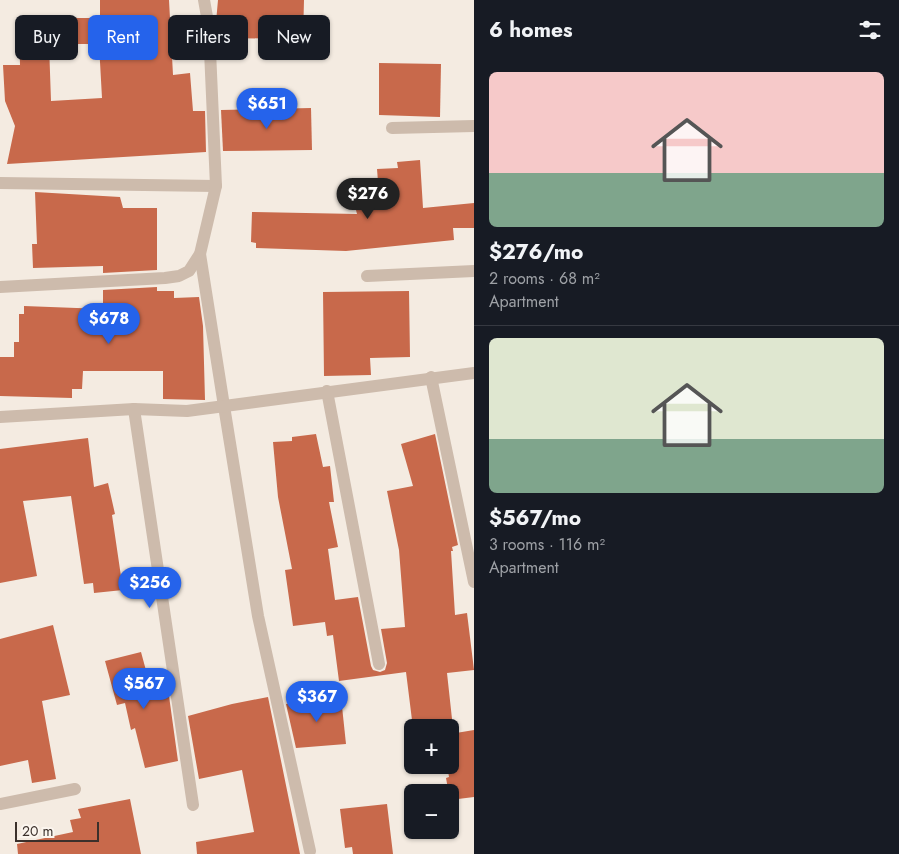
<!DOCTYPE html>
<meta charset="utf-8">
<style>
:root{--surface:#171b24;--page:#242831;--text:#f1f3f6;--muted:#9ea1a6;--line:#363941;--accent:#2563eb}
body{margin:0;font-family:Jost,sans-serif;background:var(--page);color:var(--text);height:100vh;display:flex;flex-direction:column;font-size:19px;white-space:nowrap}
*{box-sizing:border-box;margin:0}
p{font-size:16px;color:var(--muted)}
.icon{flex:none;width:28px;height:28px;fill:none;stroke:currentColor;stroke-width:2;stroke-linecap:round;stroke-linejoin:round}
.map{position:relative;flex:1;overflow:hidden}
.drawer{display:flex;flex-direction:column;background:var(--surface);width:425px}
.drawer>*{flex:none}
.guide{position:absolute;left:15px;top:15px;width:384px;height:45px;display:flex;gap:10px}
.buttons{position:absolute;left:404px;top:719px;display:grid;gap:10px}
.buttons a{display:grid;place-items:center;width:55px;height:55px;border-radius:8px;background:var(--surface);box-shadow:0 1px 4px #0004;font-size:25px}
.scale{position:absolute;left:15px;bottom:12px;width:84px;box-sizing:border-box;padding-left:5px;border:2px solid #3b302b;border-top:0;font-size:14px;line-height:18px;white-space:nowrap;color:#3b302b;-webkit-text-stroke:4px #fbf5ee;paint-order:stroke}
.price{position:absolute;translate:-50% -42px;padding:0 11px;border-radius:18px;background:var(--accent);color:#fff;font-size:16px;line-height:32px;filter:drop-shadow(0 1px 2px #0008)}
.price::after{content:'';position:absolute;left:50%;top:30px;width:15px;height:11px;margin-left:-8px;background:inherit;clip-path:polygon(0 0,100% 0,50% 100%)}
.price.on{background:#222;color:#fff}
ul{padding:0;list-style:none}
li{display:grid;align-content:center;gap:10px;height:265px;padding:0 15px}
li+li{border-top:1px solid var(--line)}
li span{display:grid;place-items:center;height:155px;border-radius:8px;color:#555}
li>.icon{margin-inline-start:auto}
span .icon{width:90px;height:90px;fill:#fffc;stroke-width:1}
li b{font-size:21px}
h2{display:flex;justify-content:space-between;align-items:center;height:60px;padding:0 15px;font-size:21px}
.tag{padding:0 18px;border-radius:8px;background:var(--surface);box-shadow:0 1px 4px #0004;font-size:18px;line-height:45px}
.tag.on{background:var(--accent);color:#fff}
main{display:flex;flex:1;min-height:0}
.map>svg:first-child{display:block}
</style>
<main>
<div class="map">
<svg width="474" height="854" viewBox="0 0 474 854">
<rect width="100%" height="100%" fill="#f4ebe1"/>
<g fill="#c8694b" fill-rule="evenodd">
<path d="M100,0H169L173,75L190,73L193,111H205L206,152L7,164L15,126L5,101L3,65H20L19,18H100ZM49,44H99L102,98L51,101Z"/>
<path d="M218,0H304L303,39L227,38V23L216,22Z"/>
<path d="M379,63L441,64L440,117L379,115Z"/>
<path d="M311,108L312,150L223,151L221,110Z"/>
<path d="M420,160L423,208L474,203V228H453L454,240L346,251L256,248V243L251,242L252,212L357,214L356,210L380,207L377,169L398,168L397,162Z"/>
<path d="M35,192L120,197L123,208H157V270L103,273V266L33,268L32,244H37Z"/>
<path d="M157,287V291H174V298L199,297L203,326L205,400L163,399V371H83L82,389H72V398L0,396V357H14V342H19V314H24V306L103,309V290Z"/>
<path d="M409,291L410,357L370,358L371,375L324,376L323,292Z"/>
<path d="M316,434L323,467L330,466L334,502H329L338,547L328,549L335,600L358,597L371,666L373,670L380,672L385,670L387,663L381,629L405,627L399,550L387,491L413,486L401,444L435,434L458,545L452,547L453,551H451L455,615L467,613L474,670L447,673L453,728H413L406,672L339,681L333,635L327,636L325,622L293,626L285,570L292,569L278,497L273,442L292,441V437Z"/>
<path d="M88,438L94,487L108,483L115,514L112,515L123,590L94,593L93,583L84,584L71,496L23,501L37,576L0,583V449Z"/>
<path d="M53,625L70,695L42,701L56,779L32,783L28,760L0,766V639Z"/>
<path d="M141,652L154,700L169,696L178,761L145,768L135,728L131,730L125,703L117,705L105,661Z"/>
<path d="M268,697L300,854H197L196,842L254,832L242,770L199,779L188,716L232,704Z"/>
<path d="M341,697L346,744L296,748L286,704Z"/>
<path d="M474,730V797L450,800L446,778L449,777L447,765H450V734Z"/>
<path d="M130,799L141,854H18L17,844L73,832L70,820L81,818L78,809Z"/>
<path d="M387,804L393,854H353L352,847L345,848L340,809Z"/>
</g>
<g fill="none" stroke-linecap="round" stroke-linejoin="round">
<g stroke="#cdbbac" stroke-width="12">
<path d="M367,276L474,271"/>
<path d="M224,406L258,616L310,851"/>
</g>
<g stroke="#cdbbac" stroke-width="12">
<path d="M392,128L474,126"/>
<path d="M0,183L216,186"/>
<path d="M200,254L224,406"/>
<path d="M0,287L165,278L179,276L189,271L200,254L216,186L209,28L204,0"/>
<path d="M431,377L474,582"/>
<path d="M327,391L379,664"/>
<path d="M134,409L193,805"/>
<path d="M0,417L134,409L187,411L474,373"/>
<path d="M0,804L75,789"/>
</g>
</g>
</svg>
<div class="buttons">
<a>+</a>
<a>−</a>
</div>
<div class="scale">20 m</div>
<b class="price" style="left:267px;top:130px">$651</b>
<b class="price on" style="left:368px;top:220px">$276</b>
<b class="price" style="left:109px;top:345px">$678</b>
<b class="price" style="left:150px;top:609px">$256</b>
<b class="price" style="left:144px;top:710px">$567</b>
<b class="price" style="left:317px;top:723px">$367</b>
<div class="guide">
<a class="tag">Buy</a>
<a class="tag on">Rent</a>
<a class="tag">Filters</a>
<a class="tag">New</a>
</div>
</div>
<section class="drawer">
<h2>6 homes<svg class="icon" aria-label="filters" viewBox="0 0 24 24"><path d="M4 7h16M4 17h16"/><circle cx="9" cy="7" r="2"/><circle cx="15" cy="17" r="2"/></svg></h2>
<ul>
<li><span style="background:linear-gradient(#f6c9c9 65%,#7fa58c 0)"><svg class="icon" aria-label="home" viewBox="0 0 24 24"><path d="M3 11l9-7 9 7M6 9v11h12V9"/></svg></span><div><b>$276/mo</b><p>2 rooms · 68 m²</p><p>Apartment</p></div></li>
<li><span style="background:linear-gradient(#dfe7d0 65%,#7fa58c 0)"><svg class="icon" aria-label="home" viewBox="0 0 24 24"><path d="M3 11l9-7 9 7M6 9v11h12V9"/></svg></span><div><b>$567/mo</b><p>3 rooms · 116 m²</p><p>Apartment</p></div></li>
</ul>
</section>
</main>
